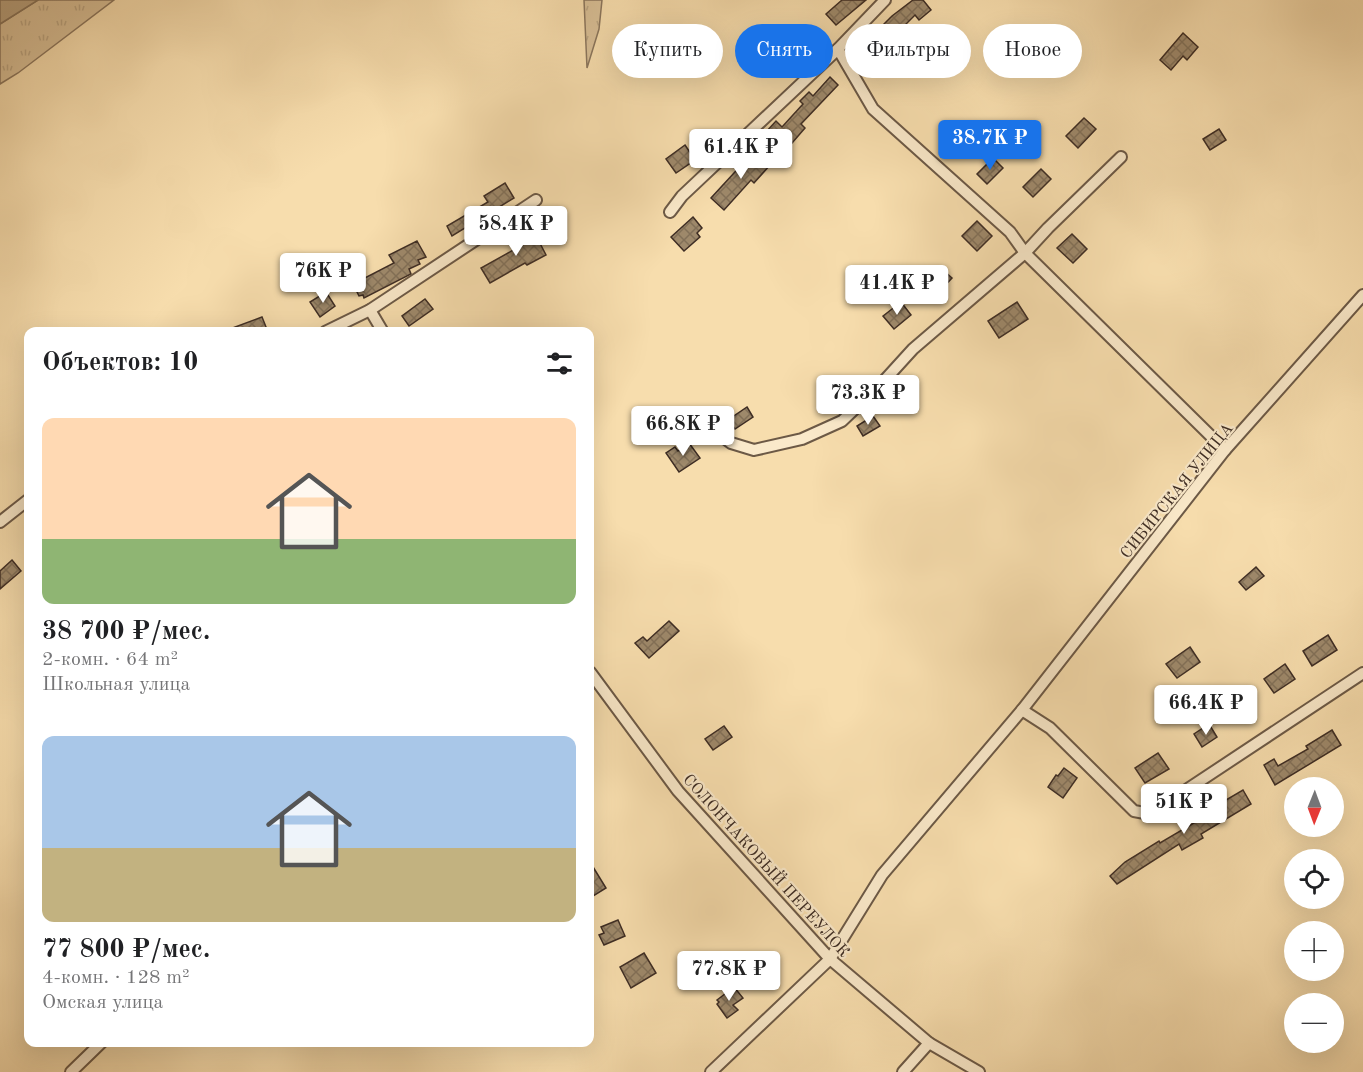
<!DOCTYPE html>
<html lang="ru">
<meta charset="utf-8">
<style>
:root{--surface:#fff;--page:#f2f2f2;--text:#202124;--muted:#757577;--accent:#1a73e8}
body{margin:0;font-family:"Old Standard TT",serif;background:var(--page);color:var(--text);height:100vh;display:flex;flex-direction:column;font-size:22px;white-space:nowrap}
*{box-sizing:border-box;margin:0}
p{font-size:20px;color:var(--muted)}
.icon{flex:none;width:33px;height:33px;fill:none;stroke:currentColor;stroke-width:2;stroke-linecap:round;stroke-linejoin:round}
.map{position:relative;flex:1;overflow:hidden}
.details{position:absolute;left:24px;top:327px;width:570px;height:720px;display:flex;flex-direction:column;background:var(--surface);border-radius:12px;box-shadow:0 6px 24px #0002}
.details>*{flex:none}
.top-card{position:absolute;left:612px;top:24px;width:570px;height:54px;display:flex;gap:12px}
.needle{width:39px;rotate:181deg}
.buttons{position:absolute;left:1284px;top:777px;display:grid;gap:12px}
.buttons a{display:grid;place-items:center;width:60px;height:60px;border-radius:50%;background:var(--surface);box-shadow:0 6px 24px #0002;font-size:30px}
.price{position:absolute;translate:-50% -51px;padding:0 14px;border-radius:6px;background:#fff;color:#222;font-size:20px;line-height:39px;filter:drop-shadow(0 2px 3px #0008)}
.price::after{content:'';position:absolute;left:50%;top:36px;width:18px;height:14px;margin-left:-9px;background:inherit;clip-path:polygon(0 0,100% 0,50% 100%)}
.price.on{background:var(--accent);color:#fff}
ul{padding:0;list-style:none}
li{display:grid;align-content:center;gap:12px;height:318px;padding:0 18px}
li span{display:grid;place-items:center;height:186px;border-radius:12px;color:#555}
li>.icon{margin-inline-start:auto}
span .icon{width:108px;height:108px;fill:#fffc;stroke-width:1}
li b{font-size:26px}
h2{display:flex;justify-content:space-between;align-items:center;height:72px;padding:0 18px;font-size:26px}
.pill{padding:0 21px;border-radius:27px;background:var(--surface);box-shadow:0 6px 24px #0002;font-size:21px;line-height:54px}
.pill.on{background:var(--accent);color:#fff}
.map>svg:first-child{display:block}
</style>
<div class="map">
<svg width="1363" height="1072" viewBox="0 0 1363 1072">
<defs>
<pattern id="grass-tufts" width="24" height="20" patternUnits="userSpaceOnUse" patternTransform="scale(1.5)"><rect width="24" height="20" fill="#d8bf96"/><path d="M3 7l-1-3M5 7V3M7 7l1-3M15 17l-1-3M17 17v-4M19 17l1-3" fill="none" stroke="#baa481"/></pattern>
<pattern id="building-cross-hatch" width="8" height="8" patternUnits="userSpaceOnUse" patternTransform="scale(1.5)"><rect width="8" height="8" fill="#9e896b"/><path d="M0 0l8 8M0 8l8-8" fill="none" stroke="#827058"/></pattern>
</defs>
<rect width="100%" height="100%" fill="#f7ddad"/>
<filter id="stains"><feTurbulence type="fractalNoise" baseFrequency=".00333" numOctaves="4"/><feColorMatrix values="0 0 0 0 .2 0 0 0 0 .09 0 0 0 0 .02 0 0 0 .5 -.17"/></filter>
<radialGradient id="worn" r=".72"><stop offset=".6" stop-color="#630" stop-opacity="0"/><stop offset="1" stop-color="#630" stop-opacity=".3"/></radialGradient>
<g fill="url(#grass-tufts)" stroke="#8b765d" stroke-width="1.5">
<path d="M38,0H114L18,73L0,84V24Z"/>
<path d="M584,0H602L599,29L587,68Z"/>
</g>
<path fill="#b8a17e" stroke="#87735a" stroke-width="1.5" d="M0,0H38L0,24Z"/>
<g fill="url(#building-cross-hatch)" stroke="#3e2d24" stroke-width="1.5">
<path d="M842,0H866L836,25L826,14Z"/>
<path d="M913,0H923L931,10L919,20L915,15L882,48L871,37L892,16Z"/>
<path d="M1183,33L1198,47L1187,60L1183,56L1171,70L1160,60Z"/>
<path d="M796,47L803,57L793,65L796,70L788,76L784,71L776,77L768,66Z"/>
<path d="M830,77L838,85L801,124L805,128L786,150L766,132L776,121L782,127L803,104L800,101L809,92L813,96Z"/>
<path d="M1084,118L1096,129L1078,148L1066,136Z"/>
<path d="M1219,129L1226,140L1210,150L1203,139Z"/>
<path d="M685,145L695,160L676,173L666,159Z"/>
<path d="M756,152L770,165L754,183L751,180L724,210L711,198L745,161L746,163Z"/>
<path d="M993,158L1003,168L987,184L977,174Z"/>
<path d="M1041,169L1051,179L1033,197L1023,187Z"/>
<path d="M505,183L514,198L452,236L447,226L488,202L484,196Z"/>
<path d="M693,217L702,228L697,233L700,237L684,251L671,237Z"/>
<path d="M977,221L992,236L977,251L962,236Z"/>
<path d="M532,228L546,255L527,265L525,263L490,283L481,268L517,248L515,244L523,240L520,234Z"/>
<path d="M1072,234L1087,249L1073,263L1057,248Z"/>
<path d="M417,241L426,257L418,260L420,264L409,269L411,274L364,298L363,295L359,296L353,284L394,263L389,255Z"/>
<path d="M943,270L952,278L936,295L927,287Z"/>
<path d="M326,292L335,306L320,317L310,302Z"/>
<path d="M425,299L433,309L409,326L402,316Z"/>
<path d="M901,302L911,315L894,329L883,316Z"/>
<path d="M1017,302L1028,319L999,338L988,321Z"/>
<path d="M262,317L268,332H227V330Z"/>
<path d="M844,384L852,395L833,409L819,391L828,385L833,392Z"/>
<path d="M747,407L753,417L735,429L728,420Z"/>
<path d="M873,416L880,426L863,436L857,426Z"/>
<path d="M689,443L700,458L679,472L666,453L675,447L678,451Z"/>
<path d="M12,560L21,571L0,589V571Z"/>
<path d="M1256,567L1264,576L1246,590L1239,582Z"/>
<path d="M669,621L679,631L649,658L635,643L643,637L647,641Z"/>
<path d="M1328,635L1337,650L1312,666L1303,651Z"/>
<path d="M1190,647L1200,662L1177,678L1166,664Z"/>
<path d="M1285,664L1295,679L1274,693L1264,679Z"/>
<path d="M1209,724L1217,737L1202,747L1194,734Z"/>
<path d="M724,726L732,737L713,750L705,739Z"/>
<path d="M1332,730L1341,745L1275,785L1264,765L1274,759L1278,766L1308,749L1306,746Z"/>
<path d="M1158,753L1169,769L1145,783L1135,768Z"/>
<path d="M1064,768L1077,778L1063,798L1048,787L1056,775L1058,776Z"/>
<path d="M1243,790L1251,804L1201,834L1203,838L1182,850L1179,844L1117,884L1110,876L1125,862L1159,841L1160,843L1211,813L1207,805L1218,798L1221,803Z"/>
<path d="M590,862L606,888L590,898Z"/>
<path d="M618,920L625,936L604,945L599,935L604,933L601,927Z"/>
<path d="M644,953L656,973L631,988L620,967Z"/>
<path d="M734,987L743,998L733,1005L738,1010L727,1018L717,1004L719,1002L717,1000Z"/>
</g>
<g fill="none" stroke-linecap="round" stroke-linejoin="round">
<g stroke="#6c5946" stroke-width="14">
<g id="street">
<path d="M838,49L873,109L1010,232L1025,253L1225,450"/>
<path d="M670,212L682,196L838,49L885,0"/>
<path d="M370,310L383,332"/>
<path d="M325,332L370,310L536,200"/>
<path d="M711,428L731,443L754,450L802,439L842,421L883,382L913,349L1025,253L1048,228L1121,157"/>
<path d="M0,522L28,500"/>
<path d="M590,672L678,791L830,959L929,1043L979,1072"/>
<path d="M1022,710L1050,728L1134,811L1150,814L1363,673"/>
<path d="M71,1072L102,1042"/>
<path d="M711,1072L830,959L882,875L1022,710L1225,450L1363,295"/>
<path d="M903,1072L929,1043"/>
</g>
</g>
<use href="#street" stroke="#fae9ca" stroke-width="10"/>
</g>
<g text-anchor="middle" stroke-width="4.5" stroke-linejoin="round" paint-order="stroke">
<g font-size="16" fill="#3e2d24" stroke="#fae9ca">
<text transform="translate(1176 490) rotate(-51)" y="6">СИБИРСКАЯ УЛИЦА</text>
<text transform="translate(767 865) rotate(48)" y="6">СОЛОНЧАКОВЫЙ ПЕРЕУЛОК</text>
</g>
</g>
<rect width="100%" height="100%" filter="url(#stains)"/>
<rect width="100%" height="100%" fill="url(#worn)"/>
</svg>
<div class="buttons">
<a><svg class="needle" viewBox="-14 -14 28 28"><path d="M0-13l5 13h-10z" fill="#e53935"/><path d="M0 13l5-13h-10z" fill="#757577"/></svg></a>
<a><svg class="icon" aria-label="locate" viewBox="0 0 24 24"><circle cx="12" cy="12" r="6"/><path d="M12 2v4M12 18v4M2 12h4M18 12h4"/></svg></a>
<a>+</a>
<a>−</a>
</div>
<b class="price on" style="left:990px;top:171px">38.7K ₽</b>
<b class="price" style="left:741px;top:180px">61.4K ₽</b>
<b class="price" style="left:516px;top:257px">58.4K ₽</b>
<b class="price" style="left:323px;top:304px">76K ₽</b>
<b class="price" style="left:897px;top:316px">41.4K ₽</b>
<b class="price" style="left:868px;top:426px">73.3K ₽</b>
<b class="price" style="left:683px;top:457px">66.8K ₽</b>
<b class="price" style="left:1206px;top:736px">66.4K ₽</b>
<b class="price" style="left:1184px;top:835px">51K ₽</b>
<b class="price" style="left:729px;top:1002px">77.8K ₽</b>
<div class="top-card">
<a class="pill">Купить</a>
<a class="pill on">Снять</a>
<a class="pill">Фильтры</a>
<a class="pill">Новое</a>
</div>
<section class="details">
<h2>Объектов: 10<svg class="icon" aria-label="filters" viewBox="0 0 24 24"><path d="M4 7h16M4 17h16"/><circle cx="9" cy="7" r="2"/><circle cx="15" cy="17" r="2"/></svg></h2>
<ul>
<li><span style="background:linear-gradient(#ffd9b3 65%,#8fb573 0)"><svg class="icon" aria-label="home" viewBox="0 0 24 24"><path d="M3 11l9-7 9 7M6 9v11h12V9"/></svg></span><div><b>38 700 ₽/мес.</b><p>2-комн. · 64 m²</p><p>Школьная улица</p></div></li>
<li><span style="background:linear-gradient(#a9c7e8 60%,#c2b280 0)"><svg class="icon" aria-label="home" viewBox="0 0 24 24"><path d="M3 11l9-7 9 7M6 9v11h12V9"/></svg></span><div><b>77 800 ₽/мес.</b><p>4-комн. · 128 m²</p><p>Омская улица</p></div></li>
</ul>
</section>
</div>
